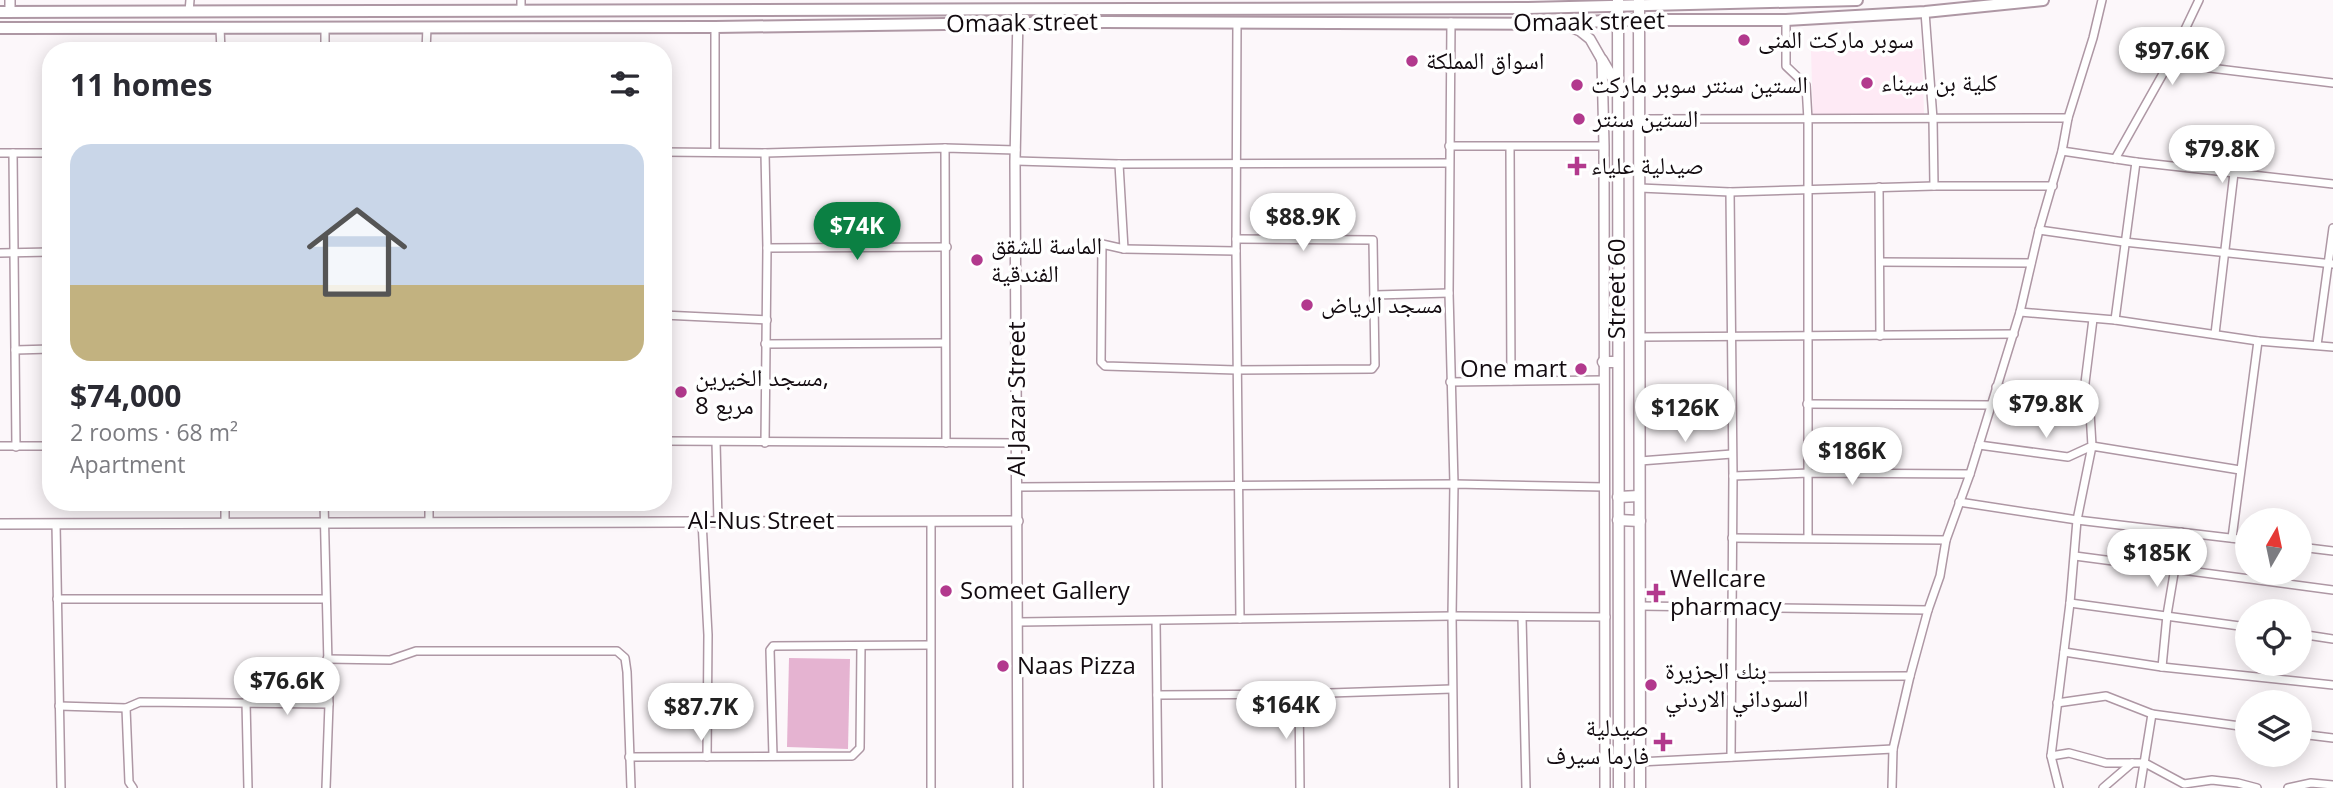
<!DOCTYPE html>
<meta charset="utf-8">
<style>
:root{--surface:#fff;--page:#f2f2f3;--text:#2b2b33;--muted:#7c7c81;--line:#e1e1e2;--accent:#0b8043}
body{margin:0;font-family:"Open Sans","Noto Naskh Arabic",sans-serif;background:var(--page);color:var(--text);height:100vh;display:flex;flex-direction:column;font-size:26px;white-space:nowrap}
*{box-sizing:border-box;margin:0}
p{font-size:23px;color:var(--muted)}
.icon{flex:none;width:38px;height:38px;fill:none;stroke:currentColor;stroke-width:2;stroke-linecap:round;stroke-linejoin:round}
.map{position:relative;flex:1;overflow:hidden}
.details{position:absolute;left:42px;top:42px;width:630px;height:469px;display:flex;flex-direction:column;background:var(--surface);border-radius:28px;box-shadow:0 4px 18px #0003}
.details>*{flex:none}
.needle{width:46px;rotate:9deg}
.buttons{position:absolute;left:2235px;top:508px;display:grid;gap:14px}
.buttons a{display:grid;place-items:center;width:77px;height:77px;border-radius:50%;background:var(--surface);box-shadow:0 4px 18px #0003;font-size:35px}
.price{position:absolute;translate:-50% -60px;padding:0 16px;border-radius:24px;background:#fff;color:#222;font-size:23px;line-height:46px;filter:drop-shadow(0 2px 4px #0008)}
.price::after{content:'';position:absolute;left:50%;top:42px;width:21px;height:16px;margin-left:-10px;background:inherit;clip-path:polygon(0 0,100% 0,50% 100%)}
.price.on{background:var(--accent);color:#fff}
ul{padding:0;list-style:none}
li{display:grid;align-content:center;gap:14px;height:371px;padding:0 28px}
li+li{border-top:2px solid var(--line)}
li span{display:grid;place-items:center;height:217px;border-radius:21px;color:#555}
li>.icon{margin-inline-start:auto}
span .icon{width:126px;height:126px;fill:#fffc;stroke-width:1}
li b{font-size:30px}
h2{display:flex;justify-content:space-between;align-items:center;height:84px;padding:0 28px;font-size:30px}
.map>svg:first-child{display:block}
</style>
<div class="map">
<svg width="2333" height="788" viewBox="0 0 2333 788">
<rect width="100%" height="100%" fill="#fcf7fa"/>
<path fill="#feeaf5" d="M1922,49L1924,114L1813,117L1811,51Z"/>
<path fill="#e5b3d1" d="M789,658L850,659L848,749L787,747Z"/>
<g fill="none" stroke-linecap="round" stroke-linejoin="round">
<g stroke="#ae97a4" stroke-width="10">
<g id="minor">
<path d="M521,11V0"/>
<path d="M189,12L190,0"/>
<path d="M1925,12L1933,119L1934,186"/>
<path d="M1786,20V66L1806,85L1808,120V538"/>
<path d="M1237,22L1236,251L1240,619"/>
<path d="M1451,22L1449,293L1454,484L1452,616L1454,788"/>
<path d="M220,28L221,51"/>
<path d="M325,51V27"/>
<path d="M426,51L427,27"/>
<path d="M2169,63L2333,83"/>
<path d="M1640,119L2068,118"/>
<path d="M1449,146H1604"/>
<path d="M1510,147L1511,381"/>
<path d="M945,148L946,443"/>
<path d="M2062,151L2136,162L2333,184"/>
<path d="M663,152L765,153L945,148L1016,150"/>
<path d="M715,152V27"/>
<path d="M0,153H51"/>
<path d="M13,153L16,447"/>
<path d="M765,153L767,248L765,443"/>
<path d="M2115,159L2169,63L2199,0"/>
<path d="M1015,161L1119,164L1449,163"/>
<path d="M1119,164L1124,249L1102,244L1101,362L1105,366L1236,370L1372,369L1375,365L1373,240L1236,239"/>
<path d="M1879,187L1880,336"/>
<path d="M1640,188L1730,192L1934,186H2053"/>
<path d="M1730,192L1733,476L1731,757"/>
<path d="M2039,230L2124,242L2333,264"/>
<path d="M767,248L947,247"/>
<path d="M1124,249L1236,251"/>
<path d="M0,253L51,252"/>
<path d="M1880,262L2031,263"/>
<path d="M1375,295L1449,293"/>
<path d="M2020,312L2115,320L2258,341L2333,347"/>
<path d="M663,315L767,320"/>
<path d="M2115,320L2136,162"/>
<path d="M2215,334L2234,173"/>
<path d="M1640,337L2014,334"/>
<path d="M765,344L945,343"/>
<path d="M2317,345L2333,228"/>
<path d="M15,350L51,349"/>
<path d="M1450,382L1603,380"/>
<path d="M1996,387L2083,399"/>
<path d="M1807,404L1991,405"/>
<path d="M663,441L1018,443"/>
<path d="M716,442L718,521"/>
<path d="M1979,445L2068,457L2092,446L2090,412L2083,399L2093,319"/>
<path d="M0,446H51"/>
<path d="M1640,461L1732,454"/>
<path d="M1733,476L1809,473L1970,474"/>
<path d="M1018,487L1454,484L1605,487"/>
<path d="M225,502V523"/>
<path d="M324,502L329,704L326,788"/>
<path d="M1959,502L2077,520L2247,540"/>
<path d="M702,521L708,635L707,757"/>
<path d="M931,521V788"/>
<path d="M429,523V502"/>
<path d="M56,524L61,788"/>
<path d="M1732,538L1946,540"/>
<path d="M2232,538L2258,341"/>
<path d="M2300,547L2333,551"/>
<path d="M2075,556L2333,590"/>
<path d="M57,599H325"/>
<path d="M2070,603L2247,627"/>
<path d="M1640,606L1928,610"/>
<path d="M1522,617L1526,788"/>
<path d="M1156,621L1158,788"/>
<path d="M1019,622L1452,616L1606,617"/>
<path d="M2300,634L2333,639"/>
<path d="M2064,652L2162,667L2333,685"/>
<path d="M327,659L390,660L416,651H617L625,658L627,672L631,788"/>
<path d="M2162,667L2167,615L2181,532"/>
<path d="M1731,677L1910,676"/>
<path d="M1299,694L1300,788"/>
<path d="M1157,695L1299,694L1452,689"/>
<path d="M246,702L248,788"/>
<path d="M2057,703L2106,696L2152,714L2247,727"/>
<path d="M59,706L126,708L140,702L329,704"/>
<path d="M126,708L129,782L133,788"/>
<path d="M2300,734L2333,738"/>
<path d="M773,756L770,650L773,646L930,645"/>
<path d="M2051,756L2069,753L2106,763H2145L2184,784L2212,780L2238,783L2257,788"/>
<path d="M629,757L852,756L860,748L861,646"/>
<path d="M1639,762L1893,749"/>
<path d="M1892,788L1893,749L1910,676L1928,610L1940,576L1946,540L1970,474L2020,312L2039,230L2062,151L2068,118L2093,38L2102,0"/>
<path d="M2059,788L2051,756L2070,603L2077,520L2092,446L2240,470"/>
<path d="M2103,788L2132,763"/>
<path d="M2140,788L2152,714"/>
<path d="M2288,788L2311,783L2333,785"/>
</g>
</g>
<g stroke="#ae97a4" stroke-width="12">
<g id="tertiary">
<path d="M10,0V12"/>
<path d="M1018,16L1015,161L1018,788"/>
<path d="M1565,25L1580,31L1590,39L1602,60L1604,146L1605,788"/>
<path d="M0,524L1018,521"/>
</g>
</g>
<g stroke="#ae97a4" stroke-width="13">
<g id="secondary">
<path d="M1618,0L1619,788"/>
<path d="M1639,0L1640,788"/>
<path d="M1602,60L1616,84"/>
<path d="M1603,362H1617"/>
<path d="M1618,497L1639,496"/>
<path d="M1618,520L1640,521"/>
<path d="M1605,760L1620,759"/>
</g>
</g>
<g stroke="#ae97a4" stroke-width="14">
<g id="primary">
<path d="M0,12L1528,8L1857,0"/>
<path d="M0,28L715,27L1105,22L1560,24L1618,20H1786L1925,12L2043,0"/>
</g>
</g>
<use href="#minor" stroke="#fff" stroke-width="7"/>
<use href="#tertiary" stroke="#fff" stroke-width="9"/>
<use href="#secondary" stroke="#fff" stroke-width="10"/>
<use href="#primary" stroke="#fff" stroke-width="10"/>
</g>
<g fill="#b2398d" stroke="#fff" stroke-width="2.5">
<circle cx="1744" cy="40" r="7"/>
<circle cx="1412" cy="61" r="7"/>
<circle cx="1867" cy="83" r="7"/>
<circle cx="1577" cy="85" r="7"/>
<circle cx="1579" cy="119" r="7"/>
<path d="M1573.5 155.5h7v7h7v7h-7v7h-7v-7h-7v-7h7z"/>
<circle cx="977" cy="260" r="7"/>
<circle cx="1307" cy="305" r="7"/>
<circle cx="1581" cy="369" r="7"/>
<circle cx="681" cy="392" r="7"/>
<circle cx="946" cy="591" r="7"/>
<path d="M1652.5 582.5h7v7h7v7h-7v7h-7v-7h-7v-7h7z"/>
<circle cx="1003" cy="666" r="7"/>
<circle cx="1651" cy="685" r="7"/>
<path d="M1659.5 731.5h7v7h7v7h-7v7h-7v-7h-7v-7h7z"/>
</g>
<g text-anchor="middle" stroke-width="7" stroke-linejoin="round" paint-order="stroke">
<g font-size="24" fill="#130b10" stroke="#fff">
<text transform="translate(1589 22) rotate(-1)" y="8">Omaak street</text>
<text transform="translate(1022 23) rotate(-1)" y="8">Omaak street</text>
<text transform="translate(1617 289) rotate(-90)" y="8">Street 60</text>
<text transform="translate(1017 399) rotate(-90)" y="8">Al Jazar Street</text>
<text x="761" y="529">Al-Nus Street</text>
</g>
<g font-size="24" fill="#130b10" stroke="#fff" text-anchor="start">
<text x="1758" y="48">سوبر ماركت المنى</text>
<text x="1426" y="69">اسواق المملكة</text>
<text x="1881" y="91">كلية بن سيناء</text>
<text x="1591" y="93">الستين سنتر سوبر ماركت</text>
<text x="1593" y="127">الستين سنتر</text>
<text x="1591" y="174">صيدلية علياء</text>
<text x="991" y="254">الماسة للشقق<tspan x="991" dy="28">الفندقية</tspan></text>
<text x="1321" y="313">مسجد الرياض</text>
<text x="1567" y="377" text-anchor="end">One mart</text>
<text x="695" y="386">مسجد الخيرين,<tspan x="695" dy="28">مربع 8</tspan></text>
<text x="1670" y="587">Wellcare<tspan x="1670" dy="28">pharmacy</tspan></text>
<text x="960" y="599">Someet Gallery</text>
<text x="1017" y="674">Naas Pizza</text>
<text x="1665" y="679">بنك الجزيرة<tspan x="1665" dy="28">السوداني الاردني</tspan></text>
<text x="1649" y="736" text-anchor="end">صيدلية<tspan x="1649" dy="28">فارما سيرف</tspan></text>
</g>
</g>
</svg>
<div class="buttons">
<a><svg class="needle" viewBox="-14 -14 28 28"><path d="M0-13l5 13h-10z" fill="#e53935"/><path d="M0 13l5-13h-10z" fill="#7c7c81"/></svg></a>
<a><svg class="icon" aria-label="locate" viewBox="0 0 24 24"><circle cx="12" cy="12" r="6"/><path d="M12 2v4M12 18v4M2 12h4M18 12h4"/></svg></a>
<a><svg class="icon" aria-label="layers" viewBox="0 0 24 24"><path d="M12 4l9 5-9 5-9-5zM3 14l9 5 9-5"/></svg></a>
</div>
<b class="price" style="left:2172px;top:87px">$97.6K</b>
<b class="price" style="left:2222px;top:185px">$79.8K</b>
<b class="price" style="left:1303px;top:253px">$88.9K</b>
<b class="price on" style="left:857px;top:262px">$74K</b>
<b class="price" style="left:2046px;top:440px">$79.8K</b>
<b class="price" style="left:1685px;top:444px">$126K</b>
<b class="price" style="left:1852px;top:487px">$186K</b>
<b class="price" style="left:2157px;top:589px">$185K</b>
<b class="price" style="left:287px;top:717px">$76.6K</b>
<b class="price" style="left:1286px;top:741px">$164K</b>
<b class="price" style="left:701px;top:743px">$87.7K</b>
<section class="details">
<h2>11 homes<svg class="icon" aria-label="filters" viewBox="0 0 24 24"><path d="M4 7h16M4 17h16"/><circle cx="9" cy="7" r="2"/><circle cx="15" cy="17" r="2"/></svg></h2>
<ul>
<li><span style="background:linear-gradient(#c9d6e8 65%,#c2b280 0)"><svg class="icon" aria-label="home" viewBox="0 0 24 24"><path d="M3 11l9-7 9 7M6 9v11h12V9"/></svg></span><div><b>$74,000</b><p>2 rooms · 68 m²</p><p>Apartment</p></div></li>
</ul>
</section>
</div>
